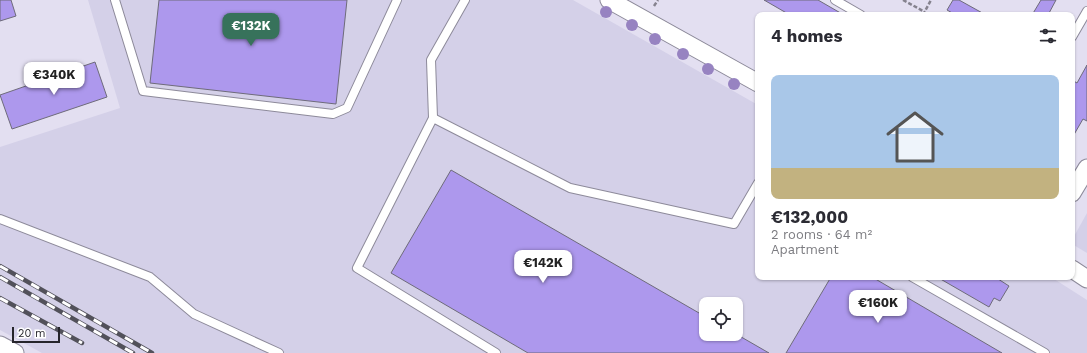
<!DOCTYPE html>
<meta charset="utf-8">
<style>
:root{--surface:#fff;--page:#f7f7f7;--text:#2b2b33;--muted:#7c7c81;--accent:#37725b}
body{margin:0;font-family:"Work Sans",sans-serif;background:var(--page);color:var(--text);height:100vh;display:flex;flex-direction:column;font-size:15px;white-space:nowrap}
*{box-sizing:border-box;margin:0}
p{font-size:13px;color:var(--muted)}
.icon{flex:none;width:22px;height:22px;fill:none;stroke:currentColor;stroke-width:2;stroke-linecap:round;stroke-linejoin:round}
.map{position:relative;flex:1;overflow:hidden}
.side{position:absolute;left:755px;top:12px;width:320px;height:268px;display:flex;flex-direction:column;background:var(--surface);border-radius:8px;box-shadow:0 1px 3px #0004}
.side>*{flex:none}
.buttons{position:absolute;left:699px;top:297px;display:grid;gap:8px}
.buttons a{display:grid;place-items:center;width:44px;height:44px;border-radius:8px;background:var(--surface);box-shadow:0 1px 3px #0004;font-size:20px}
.scale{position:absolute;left:12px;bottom:10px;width:48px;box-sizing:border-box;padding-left:4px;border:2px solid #26252b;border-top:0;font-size:11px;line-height:14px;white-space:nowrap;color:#26252b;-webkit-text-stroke:3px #fff;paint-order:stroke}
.price{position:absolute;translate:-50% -34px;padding:0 9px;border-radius:8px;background:#fff;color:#222;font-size:13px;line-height:26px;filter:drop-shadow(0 1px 2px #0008)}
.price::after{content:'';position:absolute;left:50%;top:24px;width:12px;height:9px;margin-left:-6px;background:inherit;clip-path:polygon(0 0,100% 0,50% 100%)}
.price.on{background:var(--accent);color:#fff}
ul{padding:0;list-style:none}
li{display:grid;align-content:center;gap:8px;height:212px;padding:0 16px}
li span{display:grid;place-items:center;height:124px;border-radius:8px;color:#555}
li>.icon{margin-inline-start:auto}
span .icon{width:72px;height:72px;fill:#fffc;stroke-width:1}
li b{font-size:17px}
h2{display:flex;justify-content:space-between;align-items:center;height:48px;padding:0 16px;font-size:17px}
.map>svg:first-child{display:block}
</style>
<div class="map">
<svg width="1087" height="353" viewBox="0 0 1087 353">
<rect width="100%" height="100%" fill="#e3dff1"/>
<g fill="#d4d0e8" fill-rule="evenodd">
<path d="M88,0H573L758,105V277H1051L1087,300V353H42L0,330V147L120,108ZM706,304H736V334H706Z"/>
<path d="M1087,213V253L1072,244V240Z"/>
</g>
<g fill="#ad98ed" stroke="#6e6b7a">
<path d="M0,0H11L16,16L0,21Z"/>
<path d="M159,0H347L336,104L150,83Z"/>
<path d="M764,0H818L844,15H790Z"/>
<path d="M953,0H959L986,15H956L947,10Z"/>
<path d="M1041,0H1056L1048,15H1032Z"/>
<path d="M95,62L107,97L12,129L0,95Z"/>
<path d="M1087,65V121L1083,119L1072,138V80L1077,83Z"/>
<path d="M451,170L706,317V334H736L769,353H528L391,273Z"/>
<path d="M831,277H872L1002,353H786Z"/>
<path d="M937,277H995L1009,286L1000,301L994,298L989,307Z"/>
</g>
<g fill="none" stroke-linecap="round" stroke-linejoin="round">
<g stroke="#8d8a9a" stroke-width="10">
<g id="lane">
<path d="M115,0L143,91L333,114L347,108L397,0"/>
<path d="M835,0L861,15"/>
<path d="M1072,37L1087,11"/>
<path d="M433,118L431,60L465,0"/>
<path d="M0,219L150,277L194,314L279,353"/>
<path d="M912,277L1045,353"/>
<path d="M496,353L357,268L433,118L570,188L734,224L758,183"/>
</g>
</g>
<g stroke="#8d8a9a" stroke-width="19">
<g id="street">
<path d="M609,0L758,83"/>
<path d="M1072,193L1087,168"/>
<path d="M1072,269L1087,279"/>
<path d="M0,345L15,353"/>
</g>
</g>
<g stroke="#85828e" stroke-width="2.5" stroke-dasharray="4 2" stroke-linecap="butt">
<path d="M903,0L925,12"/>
<path d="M654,6L658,0"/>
<path d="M923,15L931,0"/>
</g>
<use href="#lane" stroke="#fff" stroke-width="8"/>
<use href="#street" stroke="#fff" stroke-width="17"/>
<g stroke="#52515a" stroke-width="4.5">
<g id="rail">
<path d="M0,266L152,353"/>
<path d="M0,277L133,353"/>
<path d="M0,298L82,343"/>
</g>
</g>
<use href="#rail" stroke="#fff" stroke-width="3" stroke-dasharray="9" stroke-linecap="butt"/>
</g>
<g fill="#9783c1">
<circle cx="606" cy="12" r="6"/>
<circle cx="632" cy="25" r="6"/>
<circle cx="655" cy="39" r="6"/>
<circle cx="683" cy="54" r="6"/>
<circle cx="708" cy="69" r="6"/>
<circle cx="734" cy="84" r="6"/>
</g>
</svg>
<div class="buttons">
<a><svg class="icon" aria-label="locate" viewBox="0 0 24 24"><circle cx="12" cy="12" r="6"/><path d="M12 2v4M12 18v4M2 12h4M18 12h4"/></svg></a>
</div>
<div class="scale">20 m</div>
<b class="price on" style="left:251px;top:47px">€132K</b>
<b class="price" style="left:54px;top:96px">€340K</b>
<b class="price" style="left:543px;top:284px">€142K</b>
<b class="price" style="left:878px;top:324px">€160K</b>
<section class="side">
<h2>4 homes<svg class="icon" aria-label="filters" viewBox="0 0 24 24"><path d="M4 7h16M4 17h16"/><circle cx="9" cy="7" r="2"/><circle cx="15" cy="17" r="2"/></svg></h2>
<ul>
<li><span style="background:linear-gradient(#a9c7e8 75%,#c2b280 0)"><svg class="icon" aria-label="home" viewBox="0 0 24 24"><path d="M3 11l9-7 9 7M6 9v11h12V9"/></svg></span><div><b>€132,000</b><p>2 rooms · 64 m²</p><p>Apartment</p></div></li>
</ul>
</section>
</div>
